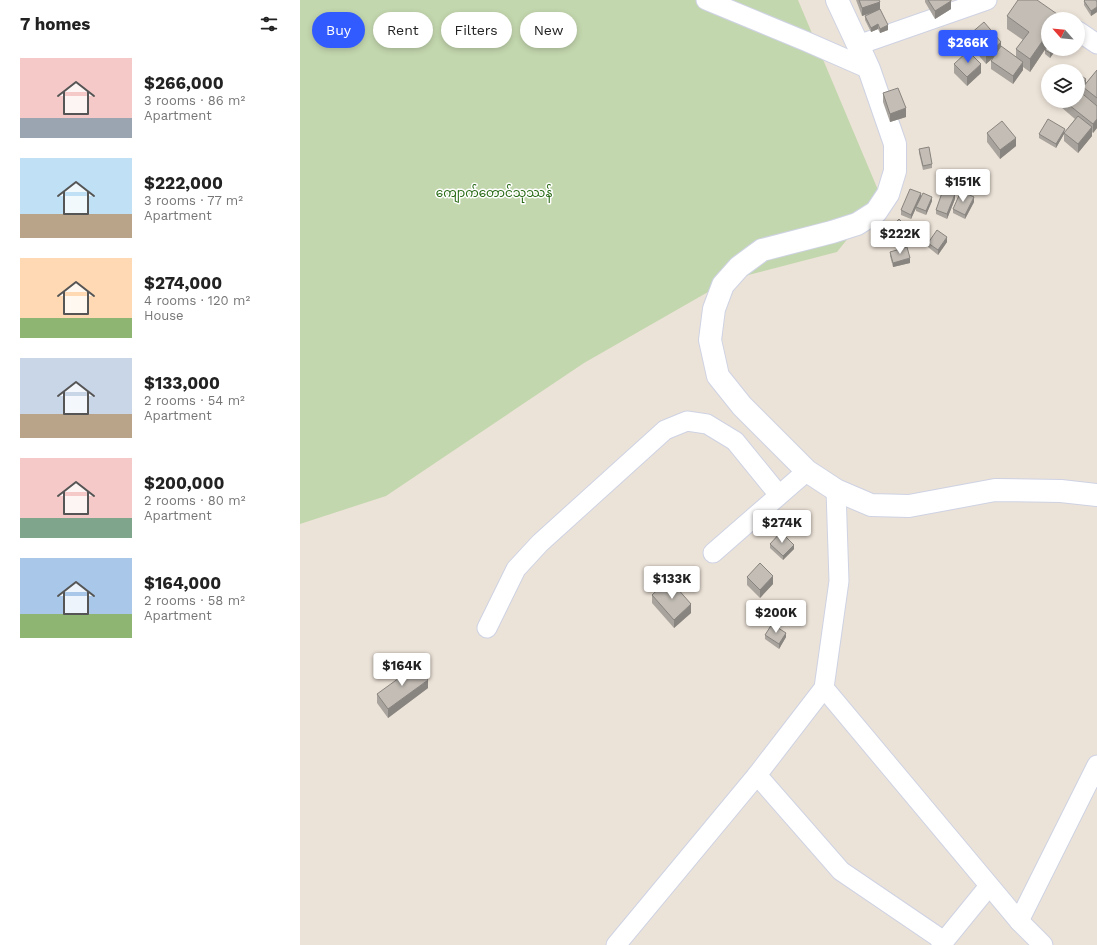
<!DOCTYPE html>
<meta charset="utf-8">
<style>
:root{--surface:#fff;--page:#f2f2f2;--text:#222;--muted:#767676;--accent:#325bff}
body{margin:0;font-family:"Work Sans","Noto Sans Myanmar",sans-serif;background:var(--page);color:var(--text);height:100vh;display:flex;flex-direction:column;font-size:15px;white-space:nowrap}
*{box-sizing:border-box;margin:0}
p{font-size:13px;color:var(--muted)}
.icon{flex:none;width:22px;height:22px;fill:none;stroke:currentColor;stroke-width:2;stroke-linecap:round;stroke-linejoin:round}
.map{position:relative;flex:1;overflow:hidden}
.panel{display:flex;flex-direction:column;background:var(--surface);width:300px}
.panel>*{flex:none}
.top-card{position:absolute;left:12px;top:12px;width:380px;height:36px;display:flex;gap:8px}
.needle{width:26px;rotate:297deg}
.controls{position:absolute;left:741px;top:12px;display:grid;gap:8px}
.controls a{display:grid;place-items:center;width:44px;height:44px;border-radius:50%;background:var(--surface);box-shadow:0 2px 6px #0003;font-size:20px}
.price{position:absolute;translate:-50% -34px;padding:0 9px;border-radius:4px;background:#fff;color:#222;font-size:13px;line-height:26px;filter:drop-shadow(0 1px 2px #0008)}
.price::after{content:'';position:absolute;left:50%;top:24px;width:12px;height:9px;margin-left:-6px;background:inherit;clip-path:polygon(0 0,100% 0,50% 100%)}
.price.current{background:var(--accent);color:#fff}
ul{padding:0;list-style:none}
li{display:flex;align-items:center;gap:12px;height:100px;padding:0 20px}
li span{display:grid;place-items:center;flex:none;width:112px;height:80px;border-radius:0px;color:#555}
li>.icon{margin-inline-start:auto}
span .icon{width:48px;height:48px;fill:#fffc;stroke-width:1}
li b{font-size:17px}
h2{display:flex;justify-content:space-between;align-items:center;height:48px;padding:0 20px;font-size:17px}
.pill{padding:0 14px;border-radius:18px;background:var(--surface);box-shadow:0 2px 6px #0003;font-size:14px;line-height:36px}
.pill.current{background:var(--accent);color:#fff}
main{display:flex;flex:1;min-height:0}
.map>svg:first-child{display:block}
</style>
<main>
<section class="panel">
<h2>7 homes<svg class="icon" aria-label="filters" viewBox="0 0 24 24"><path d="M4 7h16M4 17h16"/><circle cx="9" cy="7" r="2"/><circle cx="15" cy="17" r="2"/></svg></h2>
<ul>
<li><span style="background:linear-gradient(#f6c9c9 75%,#9aa5b1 0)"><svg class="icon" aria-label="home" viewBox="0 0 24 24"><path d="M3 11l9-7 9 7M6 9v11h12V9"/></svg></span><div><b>$266,000</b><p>3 rooms · 86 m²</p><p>Apartment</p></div></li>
<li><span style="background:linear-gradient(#bfe0f5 70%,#b9a48a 0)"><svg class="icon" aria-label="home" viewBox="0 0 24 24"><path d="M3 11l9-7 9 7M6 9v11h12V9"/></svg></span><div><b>$222,000</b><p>3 rooms · 77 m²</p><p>Apartment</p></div></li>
<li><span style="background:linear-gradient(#ffd9b3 75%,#8fb573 0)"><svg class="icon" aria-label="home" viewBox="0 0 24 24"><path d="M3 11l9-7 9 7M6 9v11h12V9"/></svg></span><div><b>$274,000</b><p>4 rooms · 120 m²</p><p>House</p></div></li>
<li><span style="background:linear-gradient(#c9d6e8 70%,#b9a48a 0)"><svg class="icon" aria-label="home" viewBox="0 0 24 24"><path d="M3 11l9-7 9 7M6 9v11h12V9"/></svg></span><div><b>$133,000</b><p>2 rooms · 54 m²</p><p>Apartment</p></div></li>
<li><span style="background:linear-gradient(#f6c9c9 75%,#7fa58c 0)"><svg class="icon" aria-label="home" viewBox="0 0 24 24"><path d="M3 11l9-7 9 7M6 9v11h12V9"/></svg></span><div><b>$200,000</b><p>2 rooms · 80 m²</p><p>Apartment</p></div></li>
<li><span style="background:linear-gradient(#a9c7e8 70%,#8fb573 0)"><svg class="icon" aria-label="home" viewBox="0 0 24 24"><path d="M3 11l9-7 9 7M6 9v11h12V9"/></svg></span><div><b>$164,000</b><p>2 rooms · 58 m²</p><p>Apartment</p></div></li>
</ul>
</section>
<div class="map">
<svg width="797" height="945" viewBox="0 0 797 945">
<rect width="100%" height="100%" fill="#ece3d8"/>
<path fill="#c3d7ae" d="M0,0H498L581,197L537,252L429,280L284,363L86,496L0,524Z"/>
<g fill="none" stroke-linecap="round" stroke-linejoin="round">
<g stroke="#ced2e3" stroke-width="21">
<g id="street">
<path d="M406,0L505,41L569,69"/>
<path d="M778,31L797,44"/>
<path d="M558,45L687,0"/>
<path d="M413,553L507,471"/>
<path d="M187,628L216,569L240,543L365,430L387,421L407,424L435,441L479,495"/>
<path d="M524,688L719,921L743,945"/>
<path d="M457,775L541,871L644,941"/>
<path d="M719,921L797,765"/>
<path d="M316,945L457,775L524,688L539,581L536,490"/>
<path d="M641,945L689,886"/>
</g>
</g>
<g stroke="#ced2e3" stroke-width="24">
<path id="secondary" d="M537,0L558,45L569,69L595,144V171L588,194L576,212L557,224L532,232L462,250L439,267L423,285L414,309L410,340L418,376L442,406L507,471L536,490L571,505L609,506L695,490L761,491L797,495"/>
</g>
<use href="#street" stroke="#fff" stroke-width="19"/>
<use href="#secondary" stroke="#fff" stroke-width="22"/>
</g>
<g fill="#a8a39c">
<path d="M556,0H579L580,9L588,30L580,33L578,29L571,32L565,20V16L573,12L562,16Z"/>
<path d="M625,0H651V9L635,19L625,2Z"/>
<path d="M784,1L797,2V12L791,16L784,5Z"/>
<path d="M707,16L760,19H748V45L730,72L723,67V70L713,84L691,69V61L693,58L686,64L669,44V35L701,47L716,57V49L723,40L707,29Z"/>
<path d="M756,49L750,58L745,54V50Z"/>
<path d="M654,64L681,73L667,86L654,73Z"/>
<path d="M797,70V128L793,133L792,132V136L778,153L764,141V134L756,148L739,138V134L765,132L775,119L761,107V101H778V77L786,83Z"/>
<path d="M583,93L606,117L590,122L583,102Z"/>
<path d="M687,133L716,146L700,159L687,142Z"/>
<path d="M619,149L632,164V168L623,170L619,153Z"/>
<path d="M621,197L632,201L626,215L616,211V208L611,219L601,215V210Z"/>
<path d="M655,199L647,219L636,214V210Z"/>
<path d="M674,202L665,219L653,213V209Z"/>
<path d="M586,233L609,234L596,247L586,237Z"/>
<path d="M628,234L616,246L609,240V235Z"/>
<path d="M647,242L638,255L628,247V243Z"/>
<path d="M590,252L610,263L593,267L590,256Z"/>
<path d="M470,544L494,549L483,560L470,548Z"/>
<path d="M447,577L473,584L460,598L447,585Z"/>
<path d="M352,595L391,613L374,628L352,603Z"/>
<path d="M465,635L486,637L479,649L465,639Z"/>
<path d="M128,688L88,718L77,703V694Z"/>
</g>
<g fill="#88847f">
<path d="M651,1V9L635,19V11Z"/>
<path d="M580,2V10L562,16V8Z"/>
<path d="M797,7V12L791,16V11Z"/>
<path d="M578,24V29L571,32V28Z"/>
<path d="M588,25V30L580,33V29Z"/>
<path d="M748,33V45L730,72V59Z"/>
<path d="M701,42V51L686,64V56Z"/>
<path d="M753,49H756V50L750,58V53Z"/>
<path d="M723,62V70L713,84V76Z"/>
<path d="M681,64V73L667,86V77Z"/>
<path d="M786,79V88L783,87V92L778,98V89Z"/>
<path d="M606,108V117L590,122V114Z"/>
<path d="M797,119V128L793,133V124Z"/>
<path d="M792,127V136L778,153V144Z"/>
<path d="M765,129L764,133V134L756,148V144Z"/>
<path d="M716,138V146L700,159V150Z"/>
<path d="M621,193V198L616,207V208L611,219V215Z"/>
<path d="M655,194V199L647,219V214Z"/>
<path d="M632,197V201L626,215V211Z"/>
<path d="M674,197V202L665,219V215Z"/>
<path d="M609,229V234L596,247V243Z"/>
<path d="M628,230V234L616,246V242Z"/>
<path d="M647,237V242L638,255V250Z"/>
<path d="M610,258V263L593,267V263Z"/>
<path d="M494,545V549L483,560V556Z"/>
<path d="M473,576V584L460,598V590Z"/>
<path d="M391,604V613L374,628V620Z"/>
<path d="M486,633V637L479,649V644Z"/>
<path d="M128,680V688L88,718V709Z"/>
</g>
<g fill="#c3bdb5" stroke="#88847f">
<path d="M559,0H579L580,2L562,8Z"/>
<path d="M628,0H651V1L635,11Z"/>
<path d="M718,0H737L760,16L758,19H748V33L730,59L716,49L729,32L707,16Z"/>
<path d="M785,0H796L797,2V7L791,11L784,1Z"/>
<path d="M580,9L588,25L580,29L578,24L571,28L565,16Z"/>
<path d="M684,22L701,42L686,56L669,35Z"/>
<path d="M701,46L723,62L713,76L691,61Z"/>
<path d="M748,46V49H753L750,53L745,50Z"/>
<path d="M668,51L681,64L667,77L654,64Z"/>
<path d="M797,70V98L783,87Z"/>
<path d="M780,75L786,79L778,89V77Z"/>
<path d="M598,88L606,108L590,114L583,93Z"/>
<path d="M778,90L797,106V119L793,124L764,101H778Z"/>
<path d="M778,116L792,127L778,144L764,133Z"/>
<path d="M748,119L765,129L756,144L739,134Z"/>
<path d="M702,121L716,138L700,150L687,133Z"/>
<path d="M629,147L632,164L623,166L619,149Z"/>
<path d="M610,189L621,193L611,215L601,210Z"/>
<path d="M643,190L655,194L647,214L636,210Z"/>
<path d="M661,191L674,197L665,215L653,209Z"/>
<path d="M623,193L632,197L626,211L616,207Z"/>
<path d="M599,219L609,229L596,243L586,233Z"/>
<path d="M621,223L628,230L616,242L609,235Z"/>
<path d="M637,230L647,237L638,250L628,243Z"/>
<path d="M607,247L610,258L593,263L590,252Z"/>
<path d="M481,532L494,545L483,556L470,544Z"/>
<path d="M460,563L473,576L460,590L447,577Z"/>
<path d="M369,579L391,604L374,620L352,595Z"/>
<path d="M472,624L486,633L479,644L465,635Z"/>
<path d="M117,665L128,680L88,709L77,694Z"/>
</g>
<g text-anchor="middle" stroke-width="3" stroke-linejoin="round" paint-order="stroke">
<g font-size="12" fill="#276914" stroke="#fff">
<text x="194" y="197">ကျောက်တောင်သုဿန်</text>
</g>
</g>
</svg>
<div class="controls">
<a><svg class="needle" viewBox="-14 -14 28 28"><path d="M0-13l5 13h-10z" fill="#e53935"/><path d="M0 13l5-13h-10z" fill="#767676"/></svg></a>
<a><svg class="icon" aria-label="layers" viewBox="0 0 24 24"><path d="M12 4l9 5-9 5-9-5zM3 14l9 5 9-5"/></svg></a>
</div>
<b class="price current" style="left:668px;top:64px">$266K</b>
<b class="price" style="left:663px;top:203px">$151K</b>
<b class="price" style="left:600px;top:255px">$222K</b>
<b class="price" style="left:482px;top:544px">$274K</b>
<b class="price" style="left:372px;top:600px">$133K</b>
<b class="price" style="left:476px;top:634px">$200K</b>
<b class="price" style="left:102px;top:687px">$164K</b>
<div class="top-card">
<a class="pill current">Buy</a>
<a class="pill">Rent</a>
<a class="pill">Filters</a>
<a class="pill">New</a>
</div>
</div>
</main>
